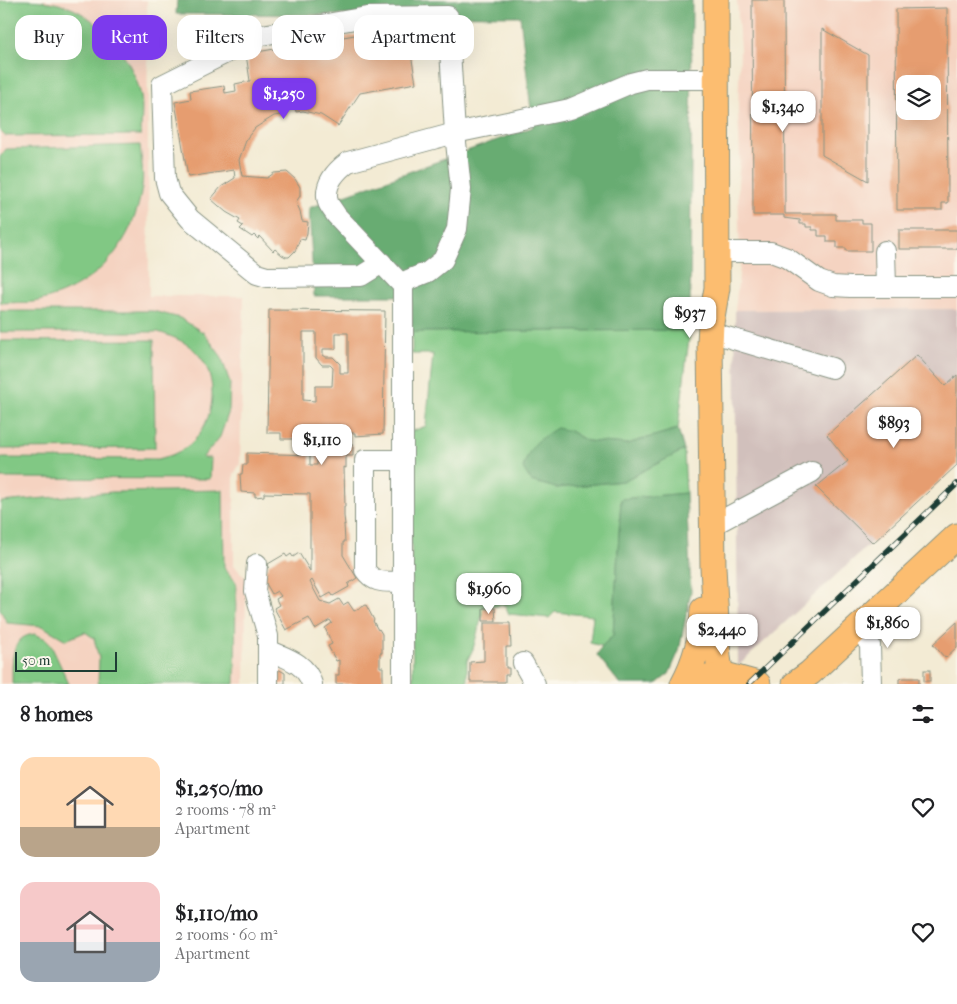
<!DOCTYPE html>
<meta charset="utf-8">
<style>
:root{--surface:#fff;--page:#f2f2f2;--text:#202124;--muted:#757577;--accent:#7c3aed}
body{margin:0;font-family:"IM FELL French Canon",serif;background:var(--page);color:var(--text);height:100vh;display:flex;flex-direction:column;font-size:19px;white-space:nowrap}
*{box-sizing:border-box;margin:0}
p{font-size:16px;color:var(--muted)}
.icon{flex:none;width:28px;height:28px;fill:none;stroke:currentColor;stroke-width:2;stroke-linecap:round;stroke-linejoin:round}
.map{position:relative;height:684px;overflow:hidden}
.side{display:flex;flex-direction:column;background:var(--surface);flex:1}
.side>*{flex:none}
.guide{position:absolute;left:15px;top:15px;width:500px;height:45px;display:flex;gap:10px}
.buttons{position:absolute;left:896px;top:75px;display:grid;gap:10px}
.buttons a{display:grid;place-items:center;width:45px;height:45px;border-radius:10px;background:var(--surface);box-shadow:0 5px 20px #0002;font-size:25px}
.scale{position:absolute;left:15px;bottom:12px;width:102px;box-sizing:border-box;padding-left:5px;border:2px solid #1f3d34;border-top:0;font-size:14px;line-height:18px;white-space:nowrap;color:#1f3d34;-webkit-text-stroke:4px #fbf7ec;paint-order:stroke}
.price{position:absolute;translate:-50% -42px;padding:0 11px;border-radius:10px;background:#fff;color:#222;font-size:16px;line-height:32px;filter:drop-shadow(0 1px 2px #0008)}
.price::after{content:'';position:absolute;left:50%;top:30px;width:15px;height:11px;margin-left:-8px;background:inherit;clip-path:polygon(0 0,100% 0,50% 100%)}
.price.on{background:var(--accent);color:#fff}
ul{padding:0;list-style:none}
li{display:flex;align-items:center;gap:15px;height:125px;padding:0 20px}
li span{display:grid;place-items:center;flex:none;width:140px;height:100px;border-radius:15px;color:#555}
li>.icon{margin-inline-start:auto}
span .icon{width:60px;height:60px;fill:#fffc;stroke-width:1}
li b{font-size:21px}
h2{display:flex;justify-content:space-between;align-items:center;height:60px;padding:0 20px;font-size:21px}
.pill{padding:0 18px;border-radius:15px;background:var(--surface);box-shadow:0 5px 20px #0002;font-size:18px;line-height:45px}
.pill.on{background:var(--accent);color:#fff}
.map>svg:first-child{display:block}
</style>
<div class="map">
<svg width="957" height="684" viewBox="0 0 957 684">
<rect width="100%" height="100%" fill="#fbf7ec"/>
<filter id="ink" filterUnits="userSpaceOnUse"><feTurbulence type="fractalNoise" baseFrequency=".02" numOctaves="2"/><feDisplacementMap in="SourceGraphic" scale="10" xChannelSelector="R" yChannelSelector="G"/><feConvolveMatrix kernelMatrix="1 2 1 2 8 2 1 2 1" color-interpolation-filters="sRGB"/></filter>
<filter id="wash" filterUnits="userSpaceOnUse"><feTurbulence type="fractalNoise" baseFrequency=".0096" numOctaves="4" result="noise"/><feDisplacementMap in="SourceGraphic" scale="20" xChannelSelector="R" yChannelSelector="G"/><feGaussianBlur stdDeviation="1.12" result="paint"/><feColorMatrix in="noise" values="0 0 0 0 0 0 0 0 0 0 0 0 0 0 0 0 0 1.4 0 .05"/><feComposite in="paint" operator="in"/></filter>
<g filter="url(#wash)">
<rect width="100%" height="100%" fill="#f3ebd4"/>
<g fill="#f5d3c1" fill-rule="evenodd">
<path d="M0,0H147L149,296H244L240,464L234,474V565L246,579L245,684H0Z"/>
<path d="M737,0H957V309L735,310L740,266L738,183L740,158L738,112L740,49ZM905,84H932V111H905Z"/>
</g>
<path fill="#d1c0bc" d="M957,309V463L738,666L735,310Z"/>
<g fill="#81c884" stroke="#50825c">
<path d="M17,0C36,0 55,1 73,9C105,23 134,62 141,96C143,108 141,122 141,135L5,136L0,131V1Z"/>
<path d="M140,145C141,158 144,174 142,187C134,243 97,286 42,300C30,304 14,302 1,303L0,157L6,149Z"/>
<path d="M0,311H153L180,318L204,333L221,356L230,383L229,411L220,437L202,458H211L210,479L0,478V458L158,459C164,457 171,456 176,453C215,436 225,377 193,349C182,340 171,336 158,332H0Z"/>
<path d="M690,330L678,429L627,444L587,441L570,431L531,481L557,488L623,481L684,450L686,493L621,499L613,636L602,646L590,643L593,616L555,612L549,618L509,614L505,605L484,608L473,649L467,661V684H413L410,432L426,426L433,354H412V332Z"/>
<path d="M154,340L155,448L0,449V341Z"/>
<path d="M223,490L224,568L236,582L235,684H98L99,659L94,638L85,632L66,640L42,626L7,623L0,609L1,502L112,492Z"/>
<path d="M35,634L46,639L50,643L69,684H12C13,665 8,636 35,634Z"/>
</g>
<g fill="#68ac72" stroke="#447453">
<path d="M177,0H692L690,330L412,332V296H314L309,208L533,127L520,16L176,14Z"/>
<path d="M557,428L570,431L587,441L627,444L678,429L684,450L623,481L556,488L531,481L523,468C531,444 536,441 557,428Z"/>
<path d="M686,493L691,591L679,651L669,674L656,684H620L597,655L602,646L613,636L621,499Z"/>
</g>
<g id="blocks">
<g fill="#e69d6f" fill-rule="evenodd">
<path d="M752,0H784L785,214H836V220H862V223H871V251H846V248H837V242H827V236H818V230H812V227H806V224H800V220L784,218V215H753Z"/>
<path d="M947,8L948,203H942V210H897L896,9ZM905,84H932V111H905Z"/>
<path d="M406,26L416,83L360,93L338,126L321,115L303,111L296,112L293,94L296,93L295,86L277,89L278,96L284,95L287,114L274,116L255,128L247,138L239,160L242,176L267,178L274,173L287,172L295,179L300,187V196L296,202L300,211L302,221L308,222L307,233L305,240L300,239L295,251L289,257H286L282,255L275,249L273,251L259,236L258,239L254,235L252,237L240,229L243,226L238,223L240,220L226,212L211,199L221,187L235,178L234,170L188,177L175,102L191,99L190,91L224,86L225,93L236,91L235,84L250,81L246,54L320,41L321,51L331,49L332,39Z"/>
<path d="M822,29L868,55V181L822,155Z"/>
<rect x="899" y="230" width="58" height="19"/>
<path d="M269,310L385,311L383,434L355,436V433H341V438H346V445H353V456H346V468L344,467L345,507H344V516L345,525L344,524L345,542H343V555L357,578L348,584L349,587L333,596L331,593L322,598L312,580L310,582L320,601L330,604L339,599L343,605L348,602L354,611L366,605L374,620L373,621L378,630L379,629L382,634V653H380V667H383V684H336V675H339V660L336,661L328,646L332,644L325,628L332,623L330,620L315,629L309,618L286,630L274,608L279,605L276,599L281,596L277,591L272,594L261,575L266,572L265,569L269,567L268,564L285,554L287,557L291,554L293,557L299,553L310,571V494L264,493V496L255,497V493L241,492L240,474H242L243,465H247V453L310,455V465H317V440L310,441L309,433H296V439H281V433H267ZM303,332H316V358L322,365H330L333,368L332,386H315V401L303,400ZM336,333H348V373H340V364L333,357H326L323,355V349H336Z"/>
<path d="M917,355L945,386L957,375V465L873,543L816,487L848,461L827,435Z"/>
<path d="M483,608H495L496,621H483Z"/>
<path d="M957,622V647L945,658L933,644Z"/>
<path d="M484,623H510L511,647H506V668H509V675H505V682H470V662L484,661Z"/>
<path d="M272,666L285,673V684H272Z"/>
<rect x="924" y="670" width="6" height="11"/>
<path d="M903,678H919V684H899V679Z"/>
</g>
</g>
</g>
<g filter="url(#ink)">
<use href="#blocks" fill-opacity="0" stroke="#899484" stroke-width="1"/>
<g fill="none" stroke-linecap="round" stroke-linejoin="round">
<g stroke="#899484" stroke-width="22">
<g id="minor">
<path d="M885,251L886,287"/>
<path d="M717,252H771L787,258L819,281L833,286L850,287H957"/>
<path d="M382,263L361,276L267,277L257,274L190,219L169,193L165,178L162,85L262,35L367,17L448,16L455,133L461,189L457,229L443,260L428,272L408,280L403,286V684"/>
<path d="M403,286L336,215C334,211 329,206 328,202C323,184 336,171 348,162L455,133L570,109L631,83L647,79H716"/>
<path d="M710,332L832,368"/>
<path d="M403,460H365V570C375,585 387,581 403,582"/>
<path d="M713,525L812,472"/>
<path d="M257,564L255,591L268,636V684"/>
<path d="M859,627L870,645L871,684"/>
<path d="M268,650C286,658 306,663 312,684"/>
<path d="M523,663L535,684"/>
</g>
</g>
<g stroke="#899484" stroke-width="27">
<g id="major">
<path d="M716,0L717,288L711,323L710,344L713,567L718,657L722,684"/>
<path d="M707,678L729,676L758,684"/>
<path d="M683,684C696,660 702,636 703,610"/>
<path d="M795,684L810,673L957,536"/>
</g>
</g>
<use href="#minor" stroke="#fff" stroke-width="20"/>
<use href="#major" stroke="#fcbd6f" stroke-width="25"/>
<g stroke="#1f3d34" stroke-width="5.5">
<path id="rail" d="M749,684L957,484"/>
</g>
<use href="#rail" stroke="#fbf7ec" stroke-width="4" stroke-dasharray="11" stroke-linecap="butt"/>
</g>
</g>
</svg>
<div class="buttons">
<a><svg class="icon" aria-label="layers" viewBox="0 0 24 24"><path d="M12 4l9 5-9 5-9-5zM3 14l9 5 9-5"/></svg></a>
</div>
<div class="scale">50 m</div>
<b class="price on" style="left:284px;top:120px">$1,250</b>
<b class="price" style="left:783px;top:133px">$1,340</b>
<b class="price" style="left:690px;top:339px">$937</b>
<b class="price" style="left:894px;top:449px">$893</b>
<b class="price" style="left:322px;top:466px">$1,110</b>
<b class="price" style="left:489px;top:615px">$1,960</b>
<b class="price" style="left:888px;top:649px">$1,860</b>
<b class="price" style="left:722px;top:656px">$2,440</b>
<div class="guide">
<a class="pill">Buy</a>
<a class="pill on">Rent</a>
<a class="pill">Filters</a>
<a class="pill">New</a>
<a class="pill">Apartment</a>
</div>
</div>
<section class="side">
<h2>8 homes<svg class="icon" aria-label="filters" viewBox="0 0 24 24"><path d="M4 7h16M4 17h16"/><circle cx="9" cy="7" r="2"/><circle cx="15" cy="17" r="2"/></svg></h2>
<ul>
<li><span style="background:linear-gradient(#ffd9b3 70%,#b9a48a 0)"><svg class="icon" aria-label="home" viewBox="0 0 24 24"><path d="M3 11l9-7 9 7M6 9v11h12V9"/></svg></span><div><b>$1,250/mo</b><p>2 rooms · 78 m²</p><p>Apartment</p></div><svg class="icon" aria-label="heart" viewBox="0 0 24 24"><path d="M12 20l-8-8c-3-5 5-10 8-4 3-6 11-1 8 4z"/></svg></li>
<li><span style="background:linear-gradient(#f6c9c9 60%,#9aa5b1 0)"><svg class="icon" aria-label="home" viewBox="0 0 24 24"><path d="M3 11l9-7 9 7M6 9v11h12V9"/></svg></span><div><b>$1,110/mo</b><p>2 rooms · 60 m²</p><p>Apartment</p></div><svg class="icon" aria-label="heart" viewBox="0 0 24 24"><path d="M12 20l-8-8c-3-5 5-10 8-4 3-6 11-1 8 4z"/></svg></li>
</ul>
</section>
